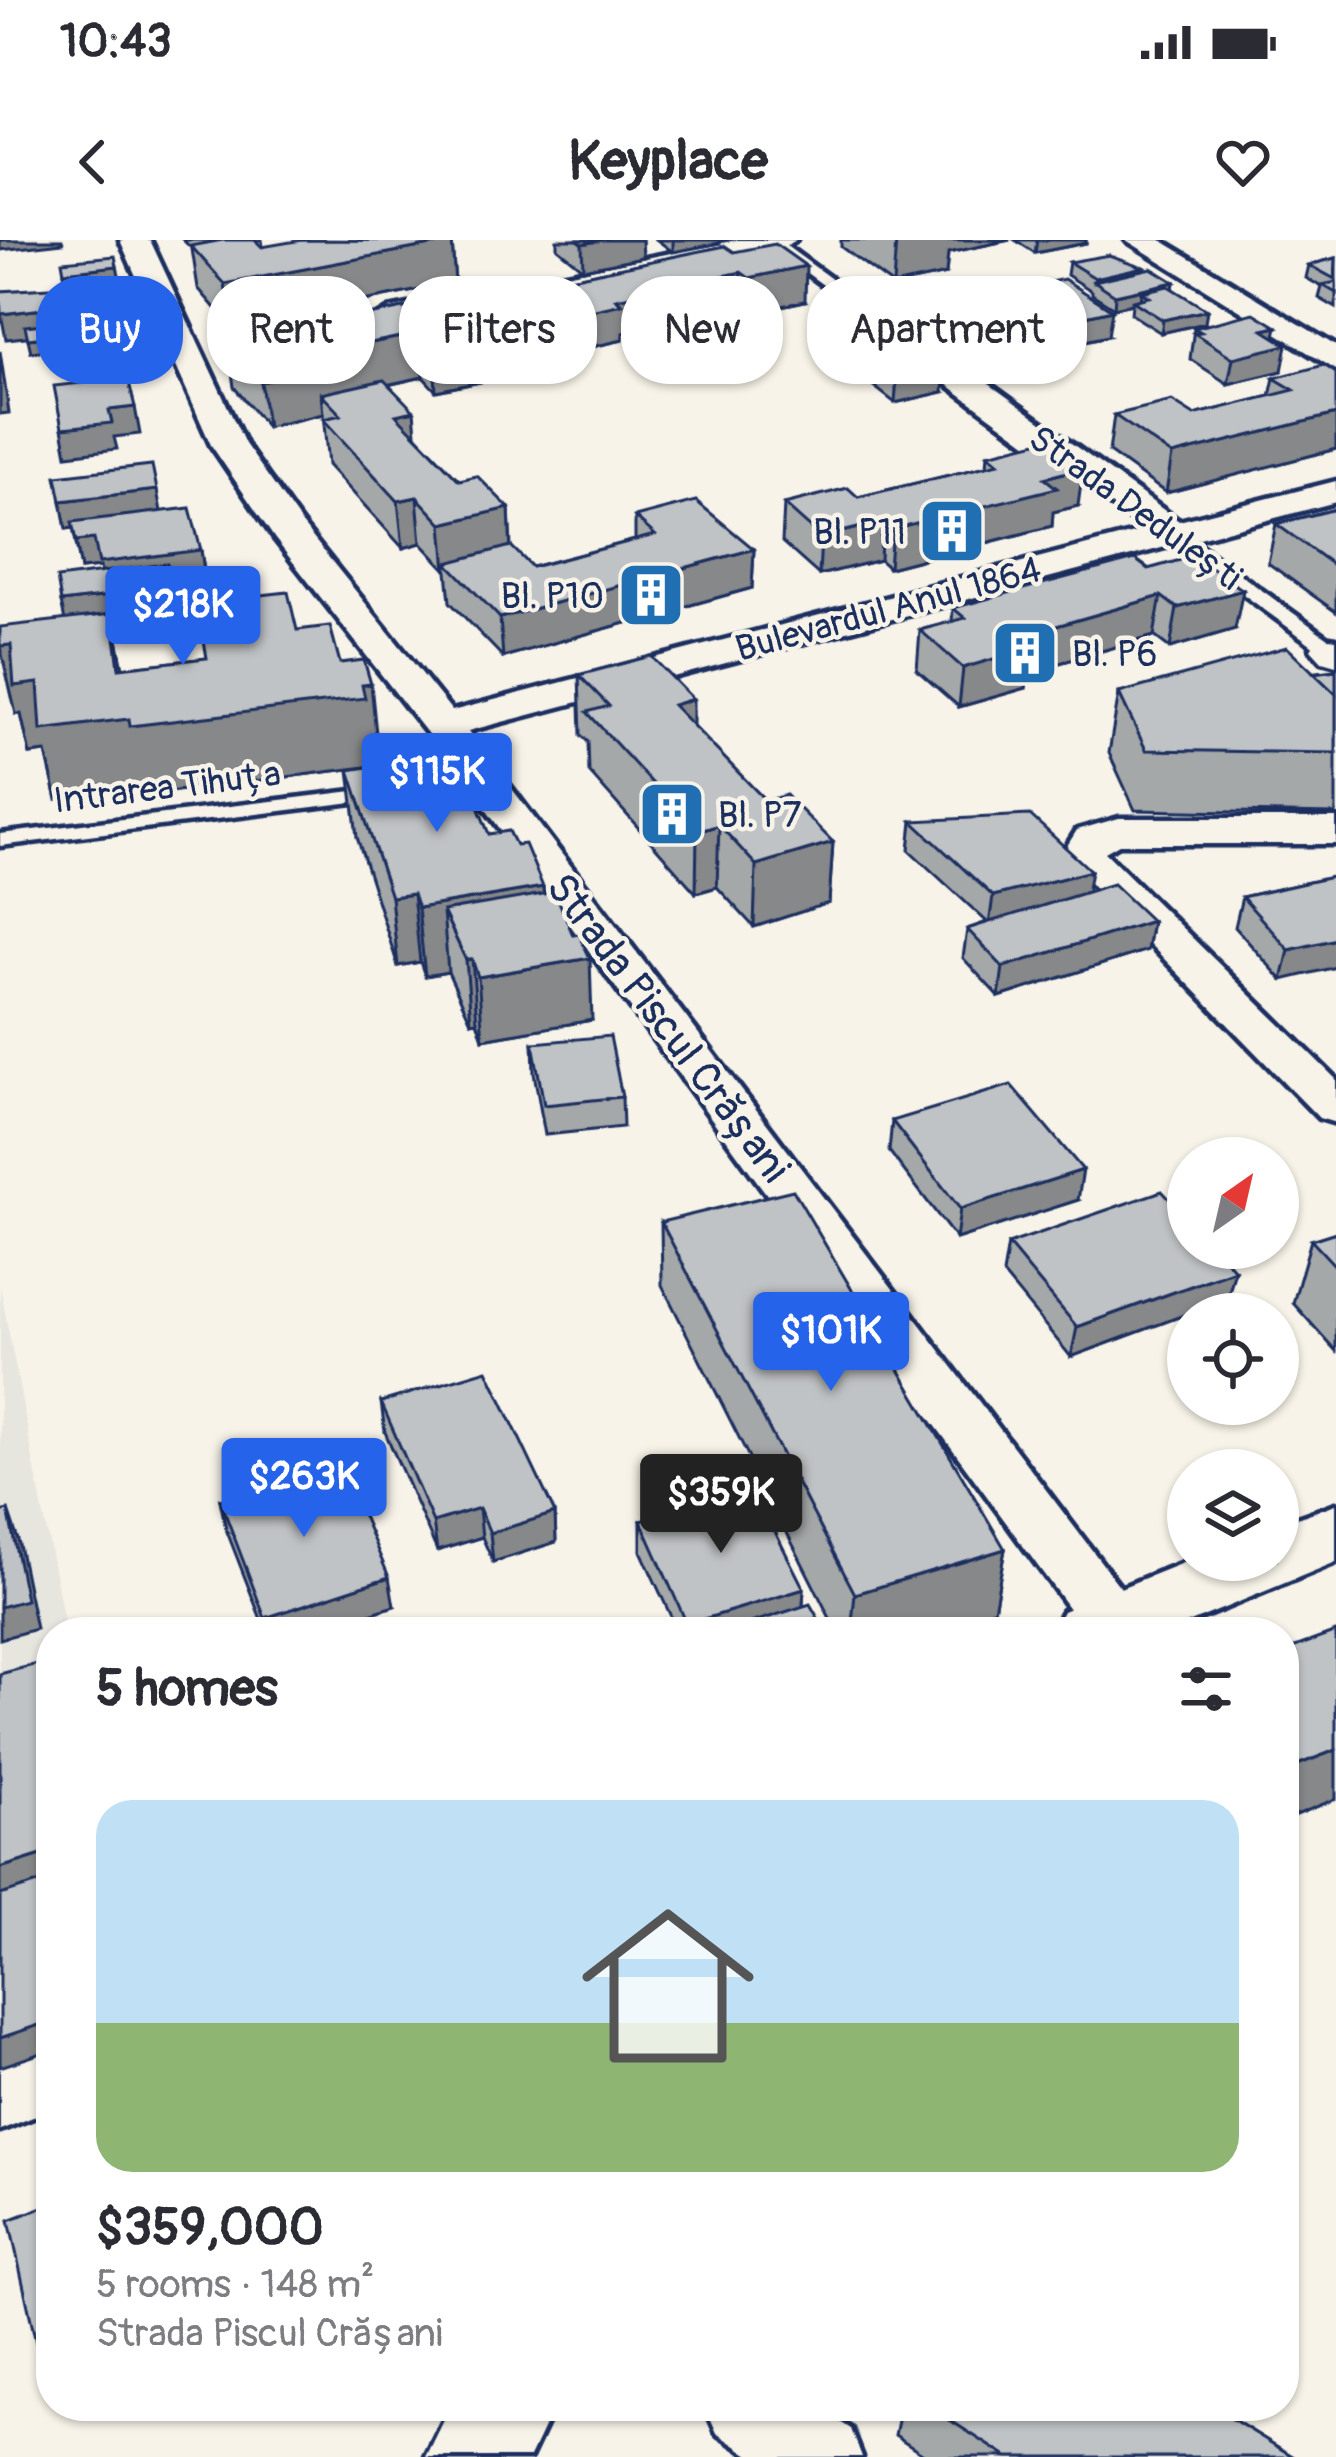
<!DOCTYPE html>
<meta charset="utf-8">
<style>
:root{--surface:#fff;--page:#f2f2f3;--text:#2b2b33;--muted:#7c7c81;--line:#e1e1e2;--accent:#2563eb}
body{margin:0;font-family:Pangolin,sans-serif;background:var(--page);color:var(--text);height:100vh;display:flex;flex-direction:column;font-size:45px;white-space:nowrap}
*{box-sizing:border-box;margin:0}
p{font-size:39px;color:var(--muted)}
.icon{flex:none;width:66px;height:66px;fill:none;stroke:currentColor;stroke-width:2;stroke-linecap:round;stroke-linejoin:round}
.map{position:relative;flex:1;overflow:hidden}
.sheet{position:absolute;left:36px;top:1377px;width:1263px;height:804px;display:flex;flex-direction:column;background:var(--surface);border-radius:48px;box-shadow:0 3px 9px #0004}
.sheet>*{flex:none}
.hud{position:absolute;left:36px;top:36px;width:1266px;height:108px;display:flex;gap:24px}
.needle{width:78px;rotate:34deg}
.tools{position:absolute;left:1167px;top:897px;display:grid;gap:24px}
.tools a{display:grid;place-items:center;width:132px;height:132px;border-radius:50%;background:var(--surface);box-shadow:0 3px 9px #0004;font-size:60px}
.price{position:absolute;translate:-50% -102px;padding:0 27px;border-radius:12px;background:var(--accent);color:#fff;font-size:39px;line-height:78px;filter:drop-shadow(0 3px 6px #0008)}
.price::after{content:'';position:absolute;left:50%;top:72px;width:36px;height:27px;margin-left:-18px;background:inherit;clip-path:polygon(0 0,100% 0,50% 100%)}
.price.active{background:#222;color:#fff}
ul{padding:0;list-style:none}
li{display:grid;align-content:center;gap:24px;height:636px;padding:0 60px}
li+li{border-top:3px solid var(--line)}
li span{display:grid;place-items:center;height:372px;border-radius:36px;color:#555}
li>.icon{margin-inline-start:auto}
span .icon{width:216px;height:216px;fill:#fffc;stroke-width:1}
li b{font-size:51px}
h2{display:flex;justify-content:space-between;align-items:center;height:144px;padding:0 60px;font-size:51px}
.pill{padding:0 42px;border-radius:48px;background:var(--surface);box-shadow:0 3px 9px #0004;font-size:42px;line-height:108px}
.pill.active{background:var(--accent);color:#fff}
.status{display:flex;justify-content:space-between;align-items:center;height:84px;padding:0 60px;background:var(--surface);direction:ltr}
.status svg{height:33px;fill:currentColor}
header{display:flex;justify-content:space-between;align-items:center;height:156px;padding:0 60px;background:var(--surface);font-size:54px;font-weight:700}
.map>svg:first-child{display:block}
</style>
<div class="status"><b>10:43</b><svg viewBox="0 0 49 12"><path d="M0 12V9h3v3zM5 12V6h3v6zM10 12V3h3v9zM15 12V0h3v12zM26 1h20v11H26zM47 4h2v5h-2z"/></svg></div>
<header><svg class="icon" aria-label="back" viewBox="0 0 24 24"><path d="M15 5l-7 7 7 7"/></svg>Keyplace<svg class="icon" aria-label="heart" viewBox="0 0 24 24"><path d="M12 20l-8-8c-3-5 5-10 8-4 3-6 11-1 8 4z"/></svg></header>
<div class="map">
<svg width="1336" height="2217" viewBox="0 0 1336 2217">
<rect width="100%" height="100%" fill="#f7f3e8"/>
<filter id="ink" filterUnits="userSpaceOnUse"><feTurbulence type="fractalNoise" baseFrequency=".00833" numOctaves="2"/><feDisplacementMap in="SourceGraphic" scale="24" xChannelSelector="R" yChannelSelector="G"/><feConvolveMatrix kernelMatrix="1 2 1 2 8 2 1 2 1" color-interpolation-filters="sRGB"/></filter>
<g filter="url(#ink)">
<path fill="#e6e5de" d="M0,1046L66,1392H51V1837L0,1856Z"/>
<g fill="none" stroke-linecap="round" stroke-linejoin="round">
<g stroke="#1b2f5e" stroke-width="9">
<g id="service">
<path d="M762,0H778L885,78L872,81Z"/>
<path d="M1167,290H1179L1336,404V413H1323L1167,298Z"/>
<path d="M386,547L396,553L393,557L0,606V594Z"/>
</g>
</g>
<g stroke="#1b2f5e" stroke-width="9">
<g id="minor">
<path d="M120,0H150L245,204L301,283L452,471L1145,290L866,85L862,78L866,71H888L1179,281L1336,241V262L468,491L1133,1364L1142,1381L1136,1392H1086L471,549L275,299L211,205Z"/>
<path d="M737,0H796L781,9L389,87L374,78L389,69Z"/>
<path d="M1126,0H1161L1336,106V130Z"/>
<path d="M1330,398L1336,399V425L1322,421L1311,409L1316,401Z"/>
<path d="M1336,578V604H1119L1105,612L1336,839V883L1319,878L1062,614L1077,590L1119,578Z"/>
<path d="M51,1804V1870L0,1890V1822Z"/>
<path d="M705,2166H815L851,2189L862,2217H753L717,2193Z"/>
</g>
</g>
<g stroke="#1b2f5e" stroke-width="9">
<g id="tertiary">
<path d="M1336,1264V1322L1166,1392H1052L1063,1371L1190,1320H1278V1285Z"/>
<path d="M451,2166H554L530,2217H426Z"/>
</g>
</g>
<use href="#service" fill="#f7f3e8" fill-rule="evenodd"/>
<use href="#minor" fill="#f7f3e8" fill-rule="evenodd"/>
<use href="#tertiary" fill="#f7f3e8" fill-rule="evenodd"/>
</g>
<g fill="#a5a8a9" stroke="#1b2f5e" stroke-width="3">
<path d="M183,0H262L263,7L452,1L455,43L231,87L198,48L192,9Z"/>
<path d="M557,0H642L643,17L583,29L557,8Z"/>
<path d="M657,0H720V3L673,12Z"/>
<path d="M841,0H1010L948,13L946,34L893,45L841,7Z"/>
<path d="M1015,0H1086V3L1035,13Z"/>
<path d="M725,6L805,61L748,73L740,67L623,93V100L569,112L541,87L540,52L570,46V38Z"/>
<path d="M1336,18V68L1319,58L1322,47L1306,38L1309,25Z"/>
<path d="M1069,22L1143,30L1174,42L1173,49L1205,83L1161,93L1131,74L1132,64L1114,68L1092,54V51L1067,35Z"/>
<path d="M999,53L1108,96L1043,110L996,78Z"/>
<path d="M454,58L495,139L436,151L423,137L388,145L416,195L459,240L509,268L511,307L532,327L635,300V277L754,309L752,348L503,417L450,362L447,331L421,303L403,308L328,225L323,174L267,187L234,147L228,103Z"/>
<path d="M1194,88L1275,97L1282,131L1228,144L1190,119Z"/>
<path d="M837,93L943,152L895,163L857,133L858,123L836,106Z"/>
<path d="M1336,133V209L1166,253L1109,212L1114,175H1194L1270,156L1274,138Z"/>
<path d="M988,214L1078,266L1053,272L1052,286L889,328L880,320L819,335L782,302L784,264L858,257L987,226Z"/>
<path d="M1336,269V372L1268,323L1276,284Z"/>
<path d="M161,271L201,310L205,338L171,342L177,376L114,384L123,428L206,418L297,390L378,513L371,514L373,526L436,525L489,594L516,605L543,647V654L592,780L483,799L477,781L471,782L448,732L425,736L420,722L398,726L357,597L349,530L365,527L144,555L142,548L57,559L46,512L30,514L21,474H16L65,380L101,332L100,327L81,329L73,288L66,289Z"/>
<path d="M1135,319L1235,389L1170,408L1154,396L1028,432L1026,448L959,467L917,430L920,390L952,382L953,368Z"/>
<path d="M1336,430V574L1135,570L1109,513L1119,453Z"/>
<path d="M579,435L693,486L766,561L833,602L829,663L754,687L717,647L696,653L589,532L588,502L581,495Z"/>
<path d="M912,581L1087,652L1152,681L1147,710L999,757L963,718L967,689L987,682L909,610Z"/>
<path d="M1336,636L1282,740L1235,687L1242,657Z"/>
<path d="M533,803L622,857L623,887L545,895L534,833Z"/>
<path d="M892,881L1078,960L956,999L889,911Z"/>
<path d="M661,982L1005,1309L994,1370L922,1392H837L662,1045Z"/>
<path d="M1336,992V1111L1293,1063L1311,1000Z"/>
<path d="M1008,1004L1235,1030L1227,1059L1071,1117L1003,1034Z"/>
<path d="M381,1162L555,1273L556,1302L493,1322L482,1297L437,1311L385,1192Z"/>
<path d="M220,1260L394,1366L315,1392H266L226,1289Z"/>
<path d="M641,1281L804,1349L803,1366L826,1392H678L641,1311Z"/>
<path d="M901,2166H1211L1294,2217H928L895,2195Z"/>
</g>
<g fill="#86888a" stroke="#1b2f5e" stroke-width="3">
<path d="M0,0H62L63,3L0,10Z"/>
<path d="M603,0H642L643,17L583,29L582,4Z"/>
<path d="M673,0H720V3L673,12Z"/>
<path d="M896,0H1010L948,13L946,34L893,45Z"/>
<path d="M1037,0H1086V3L1035,13Z"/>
<path d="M452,1L455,43L231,87L225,44Z"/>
<path d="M117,26L120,39L66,45L64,32Z"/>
<path d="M806,26L805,61L748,73L749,38Z"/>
<path d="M1143,27L1141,40L1094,42L1095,38Z"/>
<path d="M741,32L740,67L623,93V100L569,112L568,76L616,59Z"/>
<path d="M1174,42L1172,55L1149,57L1141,52L1140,62L1133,61L1132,64L1114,68L1115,55Z"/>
<path d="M86,64L91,90L6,99L1,74Z"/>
<path d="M1112,70L1108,96L1043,110L1046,85Z"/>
<path d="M1207,70L1205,83L1161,93L1163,80Z"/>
<path d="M1277,87L1272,108L1287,105L1282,131L1228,144L1233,118L1263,90Z"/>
<path d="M82,93L84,106L31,112L28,99Z"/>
<path d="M420,93L423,137L325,158L321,154L323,174L267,187L261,142L307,116Z"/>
<path d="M492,94L495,139L436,151L433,107Z"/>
<path d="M0,111L9,173L0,174Z"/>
<path d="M143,112L146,126L87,133L84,119Z"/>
<path d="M945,126L943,152L895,163L897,137Z"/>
<path d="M135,167L140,194L114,197L117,209L67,215L62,188L109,170Z"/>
<path d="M414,171L418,216L396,175Z"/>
<path d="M1336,174V209L1166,253L1172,215Z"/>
<path d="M1083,228L1078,266L1053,272L1052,286L889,328L892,289L1044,238Z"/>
<path d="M157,250L162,277L66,289L61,261Z"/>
<path d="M417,257L421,303L403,308L398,261Z"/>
<path d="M509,268L511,315L447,323L446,331L442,284Z"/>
<path d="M882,282L880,320L819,335L821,297Z"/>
<path d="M94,299L201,310L205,338L104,350L100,327L81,329L76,301Z"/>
<path d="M754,309L752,348L503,417L500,378Z"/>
<path d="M172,348L177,376L114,384L125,442L371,444L378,513L371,514L373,526L144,555L142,548L57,559L46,512L30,514L21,474H16L0,406L67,390L61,362Z"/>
<path d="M1243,350L1235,389L1170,408L1177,368Z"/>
<path d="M1161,356L1154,396L1028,432L1026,448L959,467L963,428L1018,397Z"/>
<path d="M693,459V520L673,465Z"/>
<path d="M719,585L717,647L696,653L697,592Z"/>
<path d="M833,602L829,663L754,687L756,625Z"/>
<path d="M1091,631L1086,660L989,685L993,656Z"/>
<path d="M543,647L546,716L472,719L477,781L471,782L466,720L443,671L448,732L425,736L418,668Z"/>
<path d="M413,654L420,722L398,726L391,657Z"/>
<path d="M1152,681L1147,710L999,757L1003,727Z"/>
<path d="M1336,699V727L1282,740L1289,710Z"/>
<path d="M590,718L592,780L483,799L478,737Z"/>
<path d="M1083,930L1078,960L956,999L960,969Z"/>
<path d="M1235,1030L1227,1059L1071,1117L1077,1087Z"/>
<path d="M479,1268L482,1297L437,1311L433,1282Z"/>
<path d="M8,1270L18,1300L36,1389L0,1399V1367Z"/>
<path d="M555,1273L556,1302L493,1322L490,1293Z"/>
<path d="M1005,1309L994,1370L922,1392H851L855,1354Z"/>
<path d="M389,1337L394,1366L315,1392H269L265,1378Z"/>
<path d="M804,1349L802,1378L756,1392H687V1384Z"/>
<path d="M37,1424L51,1464V1488Z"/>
<path d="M1336,1510V1559L1284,1580V1530Z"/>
<path d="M51,1612V1655L0,1660V1628Z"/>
<path d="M51,1781V1810L0,1827V1798Z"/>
<path d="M51,2117V2141L40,2121Z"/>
</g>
<g fill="#c0c3c5" stroke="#1b2f5e" stroke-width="3">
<path d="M223,0H255L262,7L302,0L452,1L225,44L191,6Z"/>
<path d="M577,0H603L582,4Z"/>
<path d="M775,4L806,26L749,38L741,32L616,59L622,64L568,76L540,52L577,44L570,38L725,6L734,12Z"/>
<path d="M1109,15L1143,27L1095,38L1069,22Z"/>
<path d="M115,16L117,26L64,32L62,21Z"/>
<path d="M1336,18L1335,39L1309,25Z"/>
<path d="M1151,28L1174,42L1115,55L1094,41Z"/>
<path d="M1064,39L1112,70L1046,85L999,53Z"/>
<path d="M1336,42V53L1322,45Z"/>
<path d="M82,46L86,64L1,74L0,51Z"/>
<path d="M1168,46L1207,70L1163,80L1133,61L1149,57L1141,52Z"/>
<path d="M454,58L492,94L433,107L420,93L307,116L320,129L261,142L228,103Z"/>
<path d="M1254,73L1277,87L1263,90L1287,105L1233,118L1194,93L1201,92L1194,88Z"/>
<path d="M79,80L82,93L28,99L25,86Z"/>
<path d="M882,83L901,98L859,107V110L837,93Z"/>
<path d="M137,92L143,112L84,119L80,99Z"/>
<path d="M906,97L945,126L897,137L859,107Z"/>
<path d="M1324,125L1336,133V174L1172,215L1114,175L1172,161L1194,175L1294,150L1274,138Z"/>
<path d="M128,138L135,167L109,170L112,183L62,188L54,146Z"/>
<path d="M384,140L414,171L396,175L459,240L477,236L509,268L442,284L417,257L398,261L323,179L341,175L321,154Z"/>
<path d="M1045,200L1083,228L1044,238L1057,248L892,289L882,282L821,297L784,264L848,248L858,257L999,223L988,214Z"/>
<path d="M152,225L157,250L61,261L56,236Z"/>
<path d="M696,261L754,309L500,378L447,323L511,306L532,327L655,295L635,277Z"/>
<path d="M190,268L201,310L99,323L94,299L76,301L72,282Z"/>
<path d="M1336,269V327L1276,284Z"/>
<path d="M1195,316L1243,350L1177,368L1161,356L1018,397L1031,408L963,428L920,390L965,378L953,368L1135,319L1148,329Z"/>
<path d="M167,324L172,348L61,362L57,338Z"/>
<path d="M288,352L297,390L330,386L340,423L364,420L371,444L362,445L365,458L130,486L129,479L41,490L38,443L14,446L11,405L0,406V387L112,374L119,428L207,418L200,379L209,378L206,361Z"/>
<path d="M1287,407L1336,454V513L1146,510L1119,453Z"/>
<path d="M651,416L693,459L673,465L766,561L786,555L833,602L756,625L719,585L697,592L587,472L609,466L579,435Z"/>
<path d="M1336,430V454L1314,433Z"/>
<path d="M432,517L436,525L460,522L489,594L509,591L516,605L525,604L543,647L418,668L413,654L391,657L349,530Z"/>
<path d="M1030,575L1091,631L993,656L912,581Z"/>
<path d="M1336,636V699L1289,710L1242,657Z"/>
<path d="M1113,644L1152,681L1003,727L967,689Z"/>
<path d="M555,652L573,695L579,694L590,718L478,737L472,719L466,720L443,671Z"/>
<path d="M610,796L622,857L544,865L533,803Z"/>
<path d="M1011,845L1083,930L960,969L892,881Z"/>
<path d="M793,950L1005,1309L855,1354L661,982Z"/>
<path d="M1162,951L1188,979V1008H1215L1235,1030L1077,1087L1008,1004Z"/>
<path d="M1336,992V1027L1311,1000Z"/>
<path d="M487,1130L555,1273L490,1293L479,1268L433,1282L381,1162Z"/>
<path d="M340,1222L389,1337L265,1378L220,1260Z"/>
<path d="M754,1250L804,1349L687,1384L641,1281Z"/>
<path d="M8,1270L26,1360L0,1367V1272Z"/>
<path d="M810,1364L826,1392H723Z"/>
<path d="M1336,1392V1510L1284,1530V1411Z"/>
<path d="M37,1424L51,1488V1612L0,1628V1434Z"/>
<path d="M51,1639V1781L0,1798V1655Z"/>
<path d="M51,1877V1926L41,1881Z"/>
<path d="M51,1964V2117L40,2121L9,1980Z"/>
<path d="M928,2166H1211L1294,2217H1007Z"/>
</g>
</g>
<defs>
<g id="building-square" transform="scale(3.45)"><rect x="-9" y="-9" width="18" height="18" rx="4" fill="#1f6fb2" stroke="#f7f3e8"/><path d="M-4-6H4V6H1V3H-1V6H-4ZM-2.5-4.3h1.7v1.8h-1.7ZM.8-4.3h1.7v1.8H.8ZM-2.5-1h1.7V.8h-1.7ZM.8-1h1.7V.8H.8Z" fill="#fff"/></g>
</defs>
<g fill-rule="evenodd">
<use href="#building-square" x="952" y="291"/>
<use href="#building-square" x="651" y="355"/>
<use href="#building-square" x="1025" y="413"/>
<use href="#building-square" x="672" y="574"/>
</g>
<g text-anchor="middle" stroke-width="9" stroke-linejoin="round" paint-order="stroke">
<g font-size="36" fill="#1b2f5e" stroke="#f7f3e8">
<text transform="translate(1136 267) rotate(36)" y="13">Strada Dedulești</text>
<text transform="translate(888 368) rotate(-15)" y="13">Bulevardul Anul 1864</text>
<text transform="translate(167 546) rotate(-7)" y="13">Intrarea Tihuța</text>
</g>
<g font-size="36" fill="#1b2f5e" stroke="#f7f3e8" text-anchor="end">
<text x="906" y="304">Bl. P11</text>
<text x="604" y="368">Bl. P10</text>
<text x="1072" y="426" text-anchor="start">Bl. P6</text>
<text x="718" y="587" text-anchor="start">Bl. P7</text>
</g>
<g font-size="42" fill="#1b2f5e" stroke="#f7f3e8">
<text transform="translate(669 787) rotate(53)" y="15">Strada Piscul Crășani</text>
</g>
</g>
</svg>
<div class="tools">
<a><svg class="needle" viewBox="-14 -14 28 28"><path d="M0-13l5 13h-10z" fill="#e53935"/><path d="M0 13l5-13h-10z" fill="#7c7c81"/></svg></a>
<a><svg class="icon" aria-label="locate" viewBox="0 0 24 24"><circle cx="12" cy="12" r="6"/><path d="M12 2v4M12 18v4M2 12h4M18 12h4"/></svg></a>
<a><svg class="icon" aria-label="layers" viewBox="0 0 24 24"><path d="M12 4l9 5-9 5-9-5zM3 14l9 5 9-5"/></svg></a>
</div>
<b class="price" style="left:183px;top:428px">$218K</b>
<b class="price" style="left:437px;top:595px">$115K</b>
<b class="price" style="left:831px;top:1154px">$101K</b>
<b class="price" style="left:304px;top:1300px">$263K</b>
<b class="price active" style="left:721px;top:1316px">$359K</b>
<div class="hud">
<a class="pill active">Buy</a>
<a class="pill">Rent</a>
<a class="pill">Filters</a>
<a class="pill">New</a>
<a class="pill">Apartment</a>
</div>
<section class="sheet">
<h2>5 homes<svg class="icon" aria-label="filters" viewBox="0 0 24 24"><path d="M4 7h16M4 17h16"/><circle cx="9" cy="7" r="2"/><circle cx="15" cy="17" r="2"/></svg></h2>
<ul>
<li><span style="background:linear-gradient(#bfe0f5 60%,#8fb573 0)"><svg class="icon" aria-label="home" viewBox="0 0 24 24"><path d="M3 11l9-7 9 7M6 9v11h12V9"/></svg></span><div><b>$359,000</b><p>5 rooms · 148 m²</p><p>Strada Piscul Crășani</p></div></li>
</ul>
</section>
</div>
